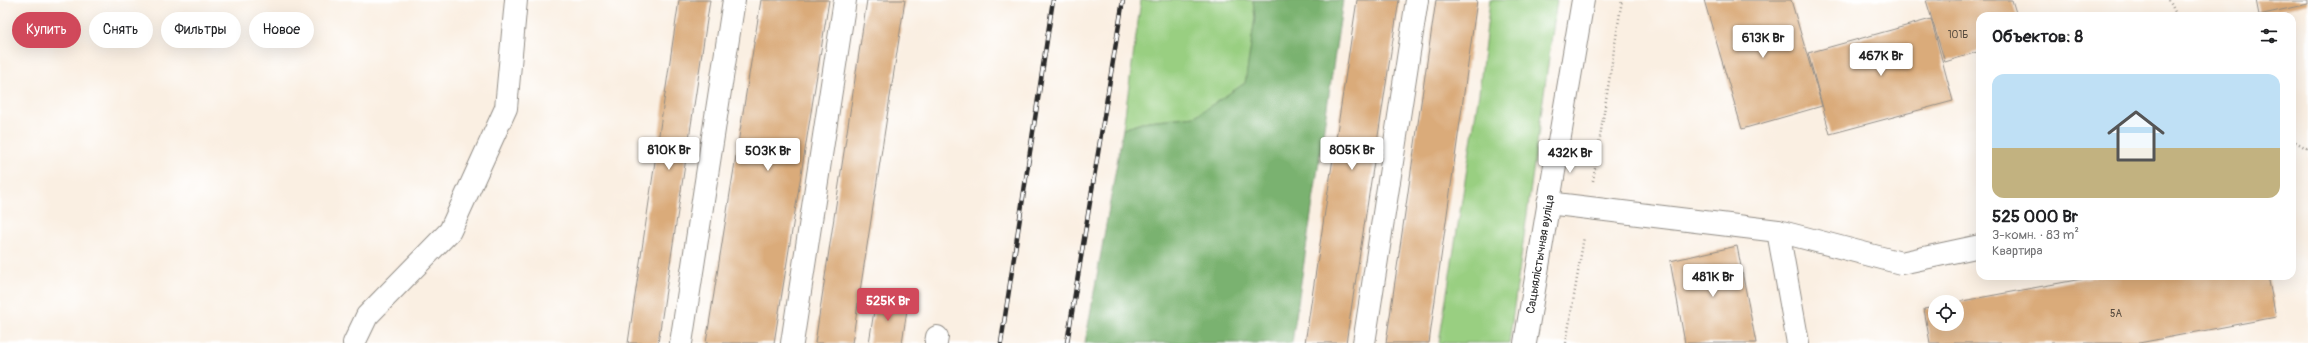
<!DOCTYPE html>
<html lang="ru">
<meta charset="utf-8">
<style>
:root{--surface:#fff;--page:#f2f2f2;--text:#202124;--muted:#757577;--accent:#d1495b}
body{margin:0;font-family:Pangolin,sans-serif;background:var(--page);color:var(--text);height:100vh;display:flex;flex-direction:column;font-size:15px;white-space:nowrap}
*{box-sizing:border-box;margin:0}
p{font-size:13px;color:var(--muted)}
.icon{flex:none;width:22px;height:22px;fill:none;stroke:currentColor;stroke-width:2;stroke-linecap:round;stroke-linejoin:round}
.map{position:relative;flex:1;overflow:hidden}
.sheet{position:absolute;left:1976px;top:12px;width:320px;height:268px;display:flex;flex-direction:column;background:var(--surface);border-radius:12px;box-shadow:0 4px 16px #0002}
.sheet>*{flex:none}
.banner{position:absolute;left:12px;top:12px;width:380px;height:36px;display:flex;gap:8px}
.fabs{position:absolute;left:1928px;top:295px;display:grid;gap:8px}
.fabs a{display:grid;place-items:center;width:36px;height:36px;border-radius:50%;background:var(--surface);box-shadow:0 4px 16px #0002;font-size:20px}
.price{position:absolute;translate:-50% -34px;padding:0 9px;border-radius:4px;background:#fff;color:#222;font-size:13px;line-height:26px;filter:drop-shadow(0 1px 2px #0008)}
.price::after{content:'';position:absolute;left:50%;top:24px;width:12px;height:9px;margin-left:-6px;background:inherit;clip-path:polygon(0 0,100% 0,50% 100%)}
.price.selected{background:var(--accent);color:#fff}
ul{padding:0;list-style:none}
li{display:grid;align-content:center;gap:8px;height:212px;padding:0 16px}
li span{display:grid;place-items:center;height:124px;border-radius:12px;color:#555}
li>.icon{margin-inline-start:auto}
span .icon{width:72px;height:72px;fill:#fffc;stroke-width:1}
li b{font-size:17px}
h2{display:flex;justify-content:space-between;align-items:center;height:48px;padding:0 16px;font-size:17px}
.chip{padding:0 14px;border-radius:18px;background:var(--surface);box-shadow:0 4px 16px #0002;font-size:14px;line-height:36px}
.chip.selected{background:var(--accent);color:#fff}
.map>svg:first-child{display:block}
</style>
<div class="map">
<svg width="2308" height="343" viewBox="0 0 2308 343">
<rect width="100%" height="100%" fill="#fff"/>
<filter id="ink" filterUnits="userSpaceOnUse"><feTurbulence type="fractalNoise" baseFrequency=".025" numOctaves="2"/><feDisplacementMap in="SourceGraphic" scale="8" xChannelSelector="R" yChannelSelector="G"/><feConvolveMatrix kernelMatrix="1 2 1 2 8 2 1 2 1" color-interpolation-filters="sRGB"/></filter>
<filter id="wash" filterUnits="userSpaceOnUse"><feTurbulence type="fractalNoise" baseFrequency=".012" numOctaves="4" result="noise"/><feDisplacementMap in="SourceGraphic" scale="16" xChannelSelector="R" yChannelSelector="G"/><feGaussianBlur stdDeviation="0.9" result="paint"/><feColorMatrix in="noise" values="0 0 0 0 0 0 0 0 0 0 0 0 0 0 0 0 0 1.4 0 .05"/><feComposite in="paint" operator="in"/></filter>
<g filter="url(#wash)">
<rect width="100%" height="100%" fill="#faefe2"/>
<g fill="#99cf81" stroke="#627d56">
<path d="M1141,0H1253L1255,18L1246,83L1195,116L1148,121L1123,129Z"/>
<path d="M1490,0H1557L1509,343H1439L1479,93Z"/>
</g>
<path fill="#7ab26f" stroke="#526e4d" d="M1253,0H1343L1292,343H1085L1123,129L1148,121L1195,116L1245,83L1255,18Z"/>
<g id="blocks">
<g fill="#daab7a">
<path d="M679,0H710L658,343H628Z"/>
<path d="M761,0H829L774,343H706Z"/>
<path d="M867,0H905L852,343H815Z"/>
<path d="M1357,0H1399L1346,343H1305Z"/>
<path d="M1436,0H1477L1429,343H1386Z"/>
<path d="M1704,0H1791L1822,106L1742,129Z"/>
<path d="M1926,0H2012L2017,16H1980V51L1945,62Z"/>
<path d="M2256,0H2308V4L2259,15Z"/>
<path d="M1931,19L1953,101L1830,134L1808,53Z"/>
<path d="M1737,246L1756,343H1685L1670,261Z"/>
<path d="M2098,276H2268L2276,317L2139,343H1930L1924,309L1935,307V324H1957V302Z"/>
<path d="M876,298L908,303L902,343H869Z"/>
</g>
</g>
</g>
<g filter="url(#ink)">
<use href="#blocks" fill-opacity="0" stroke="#928d86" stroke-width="1"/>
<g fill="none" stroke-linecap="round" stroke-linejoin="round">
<g stroke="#928d86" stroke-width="24">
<g id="minor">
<path d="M1548,203L1778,231L1901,263L1980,246"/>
<path d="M1778,231L1798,343"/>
<path d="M354,343L367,316L450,231L506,108L516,0"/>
<path d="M681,343L734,0"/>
<path d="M792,343L845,0"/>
<path d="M936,343L937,337"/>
<path d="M1364,343L1417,0"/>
<path id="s1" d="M1525,343L1583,0"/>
</g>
</g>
<g stroke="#928d86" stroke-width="2.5" stroke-dasharray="1 3" stroke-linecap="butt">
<path d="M2169,0L2177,16"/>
<path d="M2292,140L2308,149"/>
<path d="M1593,181L1622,0"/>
<path d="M1566,343L1584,237"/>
</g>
<use href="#minor" stroke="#fff" stroke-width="22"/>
<g stroke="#2b2b2b" stroke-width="4.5">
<g id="rail">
<path d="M1001,343L1053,0"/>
<path d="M1067,343L1123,0"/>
</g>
</g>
<use href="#rail" stroke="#fff" stroke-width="3" stroke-dasharray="9" stroke-linecap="butt"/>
</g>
</g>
<g text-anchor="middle" stroke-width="3" stroke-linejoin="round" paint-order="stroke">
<g font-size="10" fill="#574b3f">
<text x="1958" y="38">101Б</text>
<text x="2116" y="317">5А</text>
</g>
<g font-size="12" fill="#2b2b2b" stroke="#fff">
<text dy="4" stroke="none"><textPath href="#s1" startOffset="90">Сацыялістычная вуліца</textPath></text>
</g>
</g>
</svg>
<div class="fabs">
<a><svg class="icon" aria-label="locate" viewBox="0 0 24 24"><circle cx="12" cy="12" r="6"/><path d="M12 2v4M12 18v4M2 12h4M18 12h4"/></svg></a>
</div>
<b class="price" style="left:1763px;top:59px">613K Br</b>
<b class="price" style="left:1881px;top:77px">467K Br</b>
<b class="price" style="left:669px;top:171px">810K Br</b>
<b class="price" style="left:1352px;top:171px">805K Br</b>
<b class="price" style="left:768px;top:172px">503K Br</b>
<b class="price" style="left:1570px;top:174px">432K Br</b>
<b class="price" style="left:1713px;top:298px">481K Br</b>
<b class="price selected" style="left:888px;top:322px">525K Br</b>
<div class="banner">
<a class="chip selected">Купить</a>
<a class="chip">Снять</a>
<a class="chip">Фильтры</a>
<a class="chip">Новое</a>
</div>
<section class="sheet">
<h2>Объектов: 8<svg class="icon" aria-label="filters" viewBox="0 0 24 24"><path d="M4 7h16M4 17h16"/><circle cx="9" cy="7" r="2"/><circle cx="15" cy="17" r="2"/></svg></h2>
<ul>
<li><span style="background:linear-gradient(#bfe0f5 60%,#c2b280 0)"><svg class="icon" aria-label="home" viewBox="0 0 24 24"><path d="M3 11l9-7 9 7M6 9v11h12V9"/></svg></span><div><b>525 000 Br</b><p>3-комн. · 83 m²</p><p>Квартира</p></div></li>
</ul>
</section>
</div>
